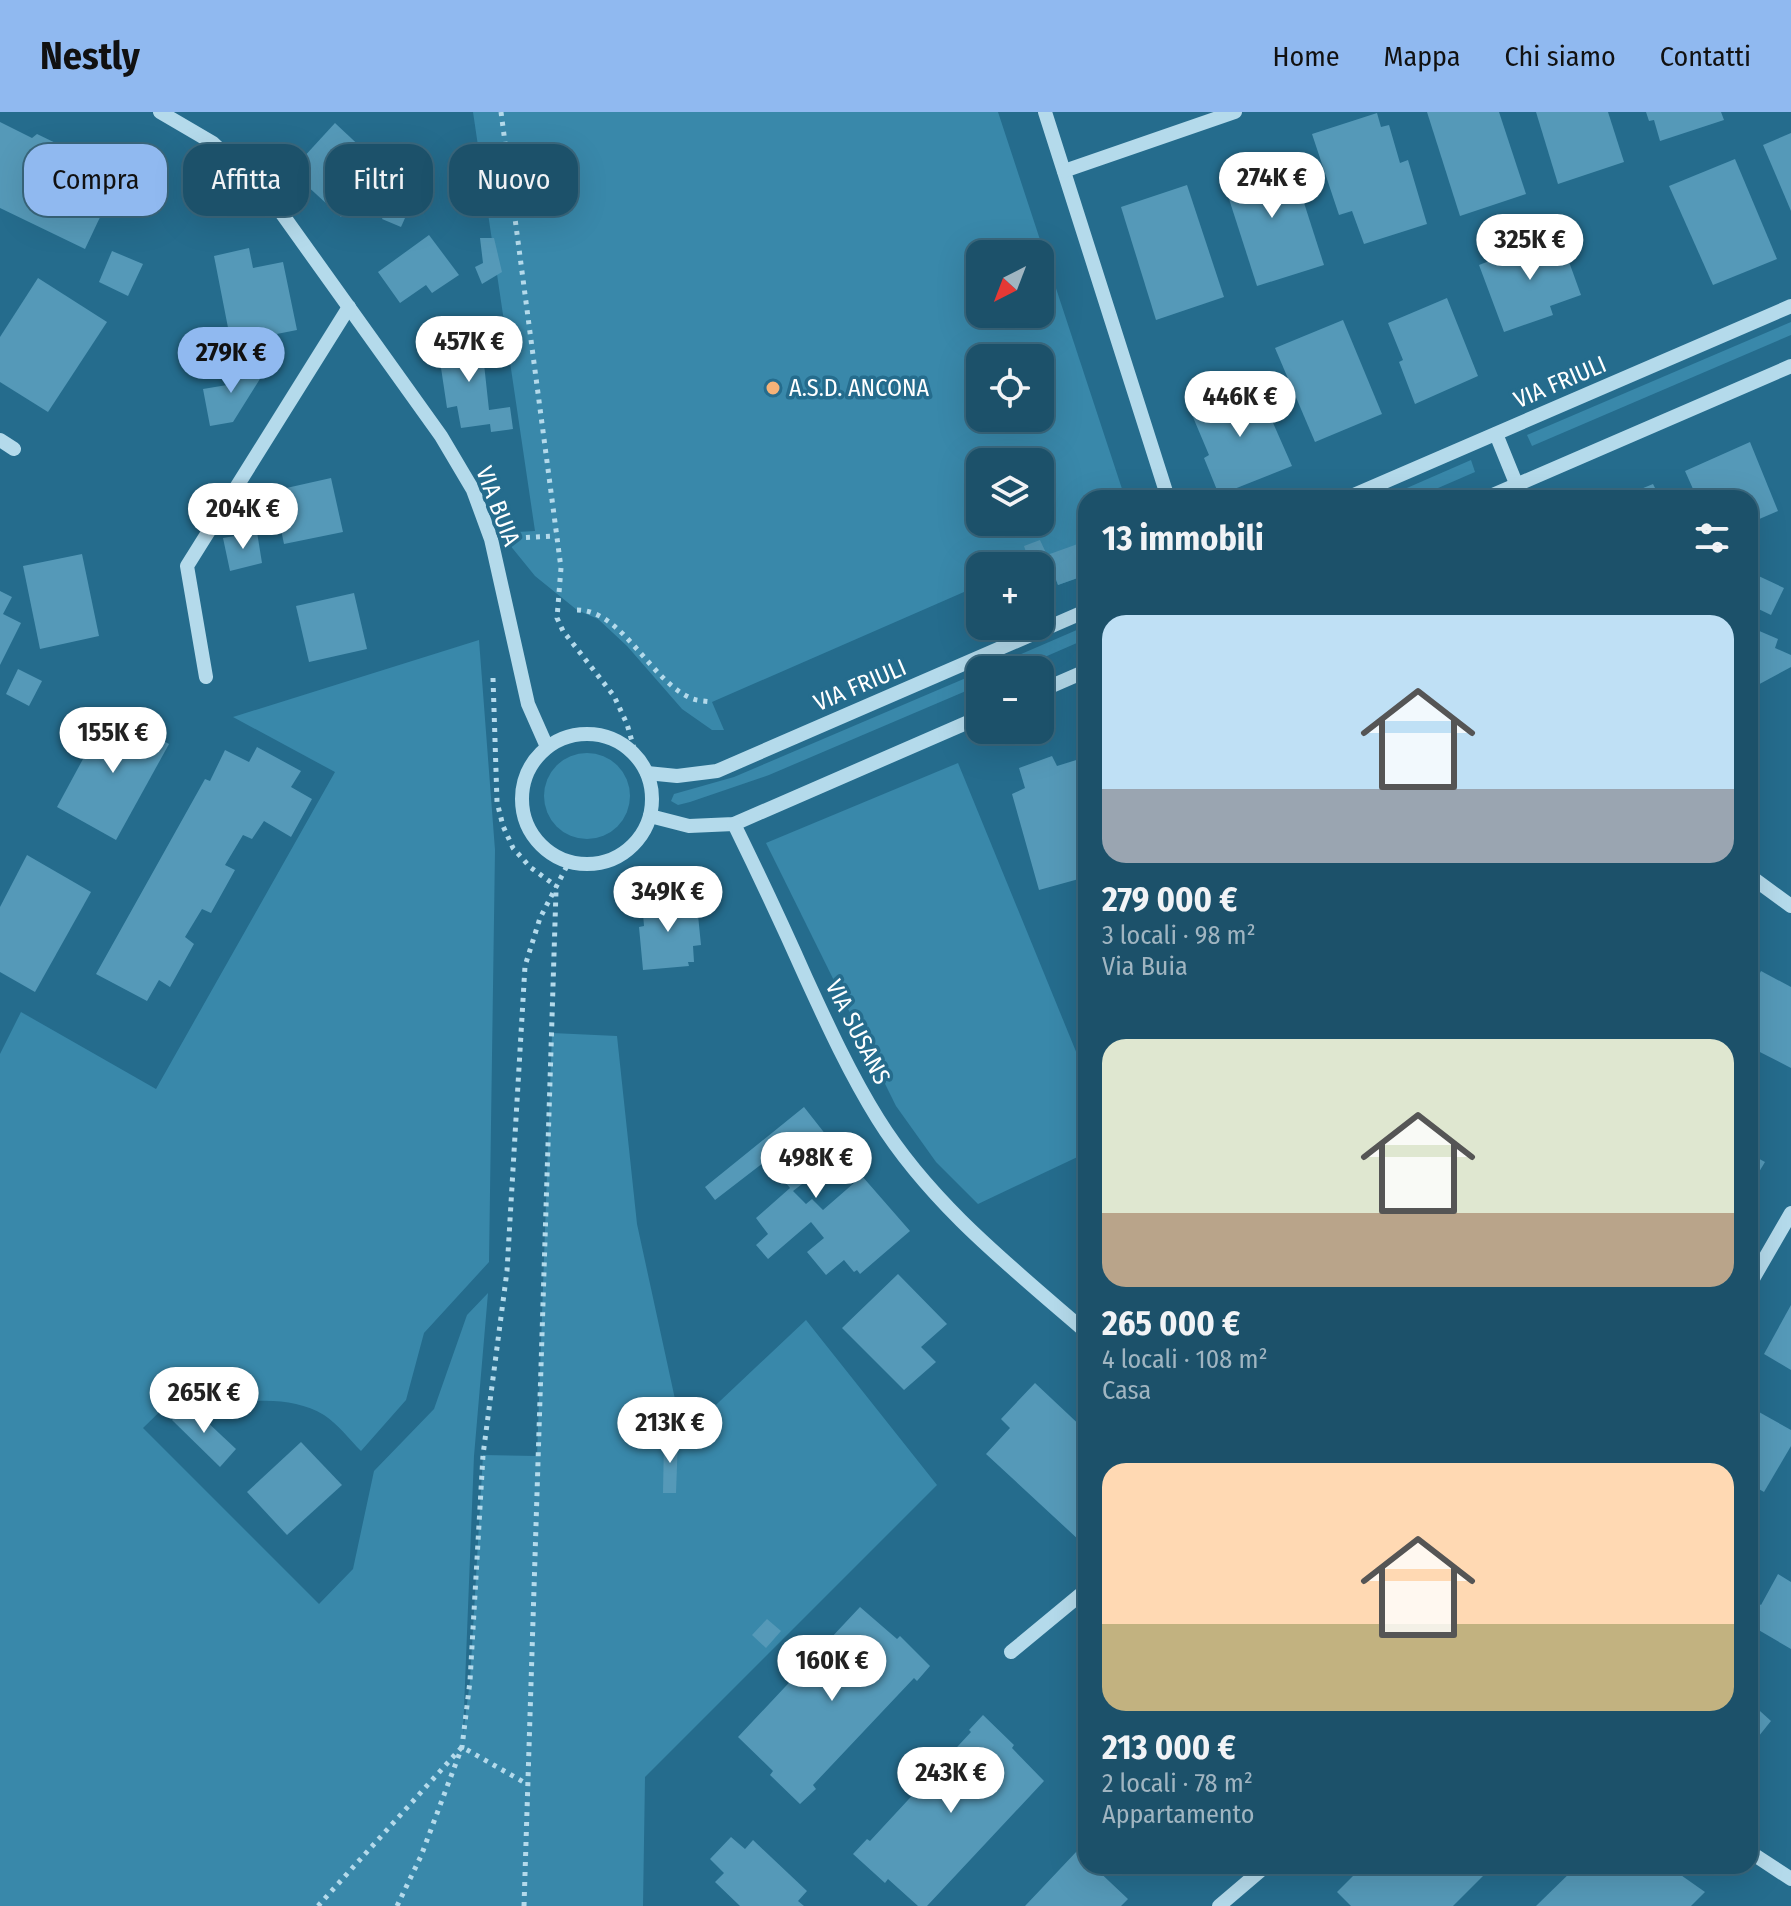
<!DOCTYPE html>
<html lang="it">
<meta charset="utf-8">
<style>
:root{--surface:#1c516a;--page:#295b72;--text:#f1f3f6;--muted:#a0b5c1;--line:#3a687e;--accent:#90b9f0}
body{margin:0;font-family:"Fira Sans Condensed",sans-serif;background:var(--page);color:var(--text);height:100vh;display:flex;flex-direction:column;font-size:30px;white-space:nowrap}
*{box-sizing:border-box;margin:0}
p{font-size:26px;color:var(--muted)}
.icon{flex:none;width:44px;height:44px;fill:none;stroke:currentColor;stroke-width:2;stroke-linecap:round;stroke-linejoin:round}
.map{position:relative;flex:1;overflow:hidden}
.drawer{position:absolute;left:1078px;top:378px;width:680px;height:1384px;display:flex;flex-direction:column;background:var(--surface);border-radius:24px;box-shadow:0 8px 32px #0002,0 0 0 2px var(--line)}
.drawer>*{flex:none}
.banner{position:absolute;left:24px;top:32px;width:760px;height:72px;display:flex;gap:16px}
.needle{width:52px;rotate:222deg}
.controls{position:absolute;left:966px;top:128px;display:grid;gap:16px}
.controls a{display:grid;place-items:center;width:88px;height:88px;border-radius:16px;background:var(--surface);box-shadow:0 8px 32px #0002,0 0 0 2px var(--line);font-size:40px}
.price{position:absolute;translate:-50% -68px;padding:0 18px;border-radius:28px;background:#fff;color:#222;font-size:26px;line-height:52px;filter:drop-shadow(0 2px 4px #0008)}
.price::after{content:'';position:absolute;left:50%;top:48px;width:24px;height:18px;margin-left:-12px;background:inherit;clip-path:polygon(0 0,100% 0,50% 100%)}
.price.selected{background:var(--accent);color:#111}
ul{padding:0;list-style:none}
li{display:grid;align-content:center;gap:16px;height:424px;padding:0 24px}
li span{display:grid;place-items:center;height:248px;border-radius:24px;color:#555}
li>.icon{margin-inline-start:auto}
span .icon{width:144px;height:144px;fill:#fffc;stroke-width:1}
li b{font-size:34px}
h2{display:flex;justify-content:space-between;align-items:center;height:96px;padding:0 24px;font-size:34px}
.chip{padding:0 28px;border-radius:24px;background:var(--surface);box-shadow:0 8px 32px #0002,0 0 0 2px var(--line);font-size:28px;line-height:72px}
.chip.selected{background:var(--accent);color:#111}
header{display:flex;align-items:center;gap:48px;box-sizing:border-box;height:112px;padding:0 40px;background:var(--accent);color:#111}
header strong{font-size:38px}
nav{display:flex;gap:44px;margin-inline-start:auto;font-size:28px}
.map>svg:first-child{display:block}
</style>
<header>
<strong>Nestly</strong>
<nav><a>Home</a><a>Mappa</a><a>Chi siamo</a><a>Contatti</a></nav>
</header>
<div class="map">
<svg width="1791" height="1794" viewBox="0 0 1791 1794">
<rect width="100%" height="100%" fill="#256c8d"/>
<g fill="#3988aa" fill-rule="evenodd">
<path d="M473,0H998L1125,386H1086V463L1058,473L1046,443L1029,448L1030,452L1025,454H980V473L712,590L724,618H712L682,597L627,534L598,507L577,498L535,464L500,421L535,419ZM980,142H1040V202H980ZM980,246H1040V306H980ZM980,350H1040V410H980Z"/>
<path d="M1791,210V223L1532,334L1527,323Z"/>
<path d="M1471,348L1475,360L1415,386H1384Z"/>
<path d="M1086,514V527L1015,558H984Z"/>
<path d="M479,528L495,738L489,1150L424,1221L406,1288L361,1339C350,1328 338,1312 324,1303C289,1282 243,1288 205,1297L184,1276L143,1316L319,1492L353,1457L374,1359L434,1297L467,1203L488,1181L474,1344L463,1622L470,1569L483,1343L537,1344L552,921L617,924L637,1112L683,1324L806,1208L937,1373L645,1665L643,1794H0V942L21,900L156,977L335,660L233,605Z"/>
<path d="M980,560V573L769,663L690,690L678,693L671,689L674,682L734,665Z"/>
<circle cx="587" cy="684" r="43"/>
<path d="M958,651L1086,964V1041L978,1092L936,1050L896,994L766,731Z"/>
</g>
<g fill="#5599b8">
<path d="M1427,0H1499L1526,82L1460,104Z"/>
<path d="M1536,0H1608L1624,50L1558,72Z"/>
<path d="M1646,0H1721L1724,8L1660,29L1654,8L1649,9Z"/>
<path d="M1377,1L1381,15L1389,13L1400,51L1408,48L1427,112L1364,132L1352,99L1339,103L1312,22Z"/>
<path d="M0,10L32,26L37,22L93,49L94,53L119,65L85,137L0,96Z"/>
<path d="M335,11L384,57L341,105L291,59Z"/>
<path d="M1791,21V99L1763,33Z"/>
<path d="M1288,41L1324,153L1257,174L1221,62Z"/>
<path d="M1735,47L1777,147L1713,173L1669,74Z"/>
<path d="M1187,73L1224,185L1156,208L1121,95Z"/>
<path d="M396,78L414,86L401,115L382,107Z"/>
<path d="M1559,122L1581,183L1550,194L1553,203L1504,220L1479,153Z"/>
<path d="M429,123L459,163L432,181L426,173L400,191L378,160Z"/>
<path d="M480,126H494L502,160L482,172L475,155L483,151Z"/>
<path d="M249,136L253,156L283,150L297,218L231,231L214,144Z"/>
<path d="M112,139L143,152L128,184L99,170Z"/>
<path d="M38,166L107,210L48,300L0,270V225Z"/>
<path d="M1447,186L1478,264L1415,292L1399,250L1403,248L1388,211Z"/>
<path d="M1343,208L1382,302L1315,330L1275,236Z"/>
<path d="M481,224L489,298L510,295L513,317L491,320L490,312L461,316L457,294L447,296L437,229Z"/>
<path d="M242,248L263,262L233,310L210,314L203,277L227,273Z"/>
<path d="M1255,270L1292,354L1219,383L1204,346L1209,343L1190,298Z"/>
<path d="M1750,330L1778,399L1750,411V386H1697L1685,359Z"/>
<path d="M331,366L343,420L284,432L273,379Z"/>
<path d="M1653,372L1660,386H1619Z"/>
<path d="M257,420L262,451L230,459L223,426Z"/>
<path d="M1040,428L1047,443L1029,449L1024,434Z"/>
<path d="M1086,429V463L1058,473L1047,443Z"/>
<path d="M82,442L99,524L40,537L23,454Z"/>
<path d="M1750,460L1784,476L1771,503L1750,493Z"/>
<path d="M0,479L12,485L3,502L21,511L0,553Z"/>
<path d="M354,481L367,537L309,550L296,494Z"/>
<path d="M1750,515L1778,527L1775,536L1791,543V555L1754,575L1750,574Z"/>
<path d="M18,557L42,569L29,594L6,582Z"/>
<path d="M109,599L169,632L116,728L57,695Z"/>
<path d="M257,635L301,659L291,675L312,687L291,725L264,709L252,727L243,723L225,753L235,758L211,801L202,797L185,825L194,832L170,875L159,868L147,889L96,862L205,667L210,669L225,638L249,650Z"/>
<path d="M1052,644L1057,654L1086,645V765L1039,778L1012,682L1025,676L1019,656Z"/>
<path d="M27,743L91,780L35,880L0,860V795Z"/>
<path d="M690,787V803H698L701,833L693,834L694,850H688L689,854L643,858L639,815L644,814L642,790Z"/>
<path d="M1761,859L1791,875V956L1750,935V881Z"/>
<path d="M804,995L841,1042L793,1079L806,1092L812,1087L823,1098L862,1064L910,1119L860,1162L857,1158L854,1160L844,1148L826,1163L807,1140L824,1126L811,1110L768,1147L756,1133L768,1122L756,1106L790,1076L767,1048L715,1088L705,1075Z"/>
<path d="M1750,1042L1765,1050L1750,1075Z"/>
<path d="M898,1162L947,1212L921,1235L936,1250L904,1278L842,1216Z"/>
<path d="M1791,1193V1258L1764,1242Z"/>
<path d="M1035,1271L1086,1319V1422L1080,1429L986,1342L1010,1316L1001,1307Z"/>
<path d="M187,1291L236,1337L220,1355L172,1308Z"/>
<path d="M1750,1295L1791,1318V1334L1764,1380L1750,1372Z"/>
<path d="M678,1326L676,1381H663L664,1327Z"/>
<path d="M301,1330L342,1373L287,1423L247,1380Z"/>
<path d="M1778,1462L1791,1470V1537L1750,1513V1504L1758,1491L1761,1493Z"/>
<path d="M860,1495L897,1527L900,1524L930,1554L917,1569L914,1566L813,1673L816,1677L800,1692L770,1663L773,1659L738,1625Z"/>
<path d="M767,1507L781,1519L766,1536L752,1523Z"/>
<path d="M1750,1590L1771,1609L1750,1635Z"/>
<path d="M983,1603L1014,1633L1012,1636L1044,1669L927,1794H918L888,1767L885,1771L853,1742L867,1727L870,1729L971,1620L969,1618Z"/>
<path d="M731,1725L745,1737L753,1728L807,1779L798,1789L804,1794H740L715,1770L724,1761L710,1747Z"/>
<path d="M1077,1739L1086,1747V1754H1093L1128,1787L1121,1794H1025Z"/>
<path d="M1363,1754H1493L1453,1794H1351L1337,1780Z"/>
<path d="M1577,1754H1668L1705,1780L1691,1794H1536Z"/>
</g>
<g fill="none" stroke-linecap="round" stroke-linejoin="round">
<g stroke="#b4daeb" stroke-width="5" stroke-dasharray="4 6" stroke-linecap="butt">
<path d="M501,0L561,456L557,506L563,519L614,584L627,612L635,640"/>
<path d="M516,426L556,424"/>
<path d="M577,498C623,498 651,571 693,587C699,589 706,589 712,590"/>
<path d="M493,566L497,690L503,714L513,736L530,755L556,774"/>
<path d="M318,1794L462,1635L527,1672"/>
<path d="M397,1794L421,1744L462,1635L470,1569L483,1343L507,1159L525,854L540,806L569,750"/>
<path d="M524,1794L556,779"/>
</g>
<g stroke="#b4daeb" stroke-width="14">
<path d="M160,0L213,31L270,85L441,324L473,378L491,427L528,592L547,635"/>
<path d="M1045,0L1168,386"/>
<path d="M1064,59L1235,0"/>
<path d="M1496,322L1522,386"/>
<path d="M0,328L14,337"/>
<path d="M1347,386L1791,194"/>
<path d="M1486,386L1791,254"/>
<path d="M206,565L187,454L349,195"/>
<path d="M1040,579L1086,559"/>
<circle cx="587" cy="687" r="65"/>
<path d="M647,661L677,664L717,659L1086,499"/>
<path d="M650,704L689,714L734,712L980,605"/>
<path d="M734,712C759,763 783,814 806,866C828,914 850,962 878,1007C931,1092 1011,1155 1086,1220"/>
<path d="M1750,764L1791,794"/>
<path d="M1750,1172L1791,1101"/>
<path d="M1011,1540L1086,1478"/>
<path d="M1750,1740L1791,1767"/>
<path d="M1219,1794L1266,1754"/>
</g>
</g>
<circle fill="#f5b278" stroke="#256c8d" stroke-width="3" cx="773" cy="276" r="8"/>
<g text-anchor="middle" stroke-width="7" stroke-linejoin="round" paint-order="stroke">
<g font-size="24" fill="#fff" stroke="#256c8d">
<text transform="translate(1560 270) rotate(-23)" y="8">VIA FRIULI</text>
<text transform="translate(498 394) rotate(69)" y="8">VIA BUIA</text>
<text transform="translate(860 573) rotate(-23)" y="8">VIA FRIULI</text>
<text transform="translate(858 920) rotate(63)" y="8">VIA SUSANS</text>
</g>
<g font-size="24" fill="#fff" stroke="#256c8d" text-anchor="start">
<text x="789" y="284">A.S.D. ANCONA</text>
</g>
</g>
</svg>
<div class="controls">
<a><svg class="needle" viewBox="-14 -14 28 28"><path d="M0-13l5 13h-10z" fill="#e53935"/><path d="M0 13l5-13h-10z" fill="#a0b5c1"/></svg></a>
<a><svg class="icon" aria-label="locate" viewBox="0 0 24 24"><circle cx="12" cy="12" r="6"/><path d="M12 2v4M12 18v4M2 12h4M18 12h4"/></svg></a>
<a><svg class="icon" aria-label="layers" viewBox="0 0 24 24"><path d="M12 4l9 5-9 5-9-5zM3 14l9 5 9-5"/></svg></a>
<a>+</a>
<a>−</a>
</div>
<b class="price" style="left:1272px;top:108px">274K €</b>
<b class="price" style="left:1530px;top:170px">325K €</b>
<b class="price" style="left:469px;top:272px">457K €</b>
<b class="price selected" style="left:231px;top:283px">279K €</b>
<b class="price" style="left:1240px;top:327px">446K €</b>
<b class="price" style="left:243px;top:439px">204K €</b>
<b class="price" style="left:113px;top:663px">155K €</b>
<b class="price" style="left:668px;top:822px">349K €</b>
<b class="price" style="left:816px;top:1088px">498K €</b>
<b class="price" style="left:204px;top:1323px">265K €</b>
<b class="price" style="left:670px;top:1353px">213K €</b>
<b class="price" style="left:832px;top:1591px">160K €</b>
<b class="price" style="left:951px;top:1703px">243K €</b>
<div class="banner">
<a class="chip selected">Compra</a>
<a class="chip">Affitta</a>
<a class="chip">Filtri</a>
<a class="chip">Nuovo</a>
</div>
<section class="drawer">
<h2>13 immobili<svg class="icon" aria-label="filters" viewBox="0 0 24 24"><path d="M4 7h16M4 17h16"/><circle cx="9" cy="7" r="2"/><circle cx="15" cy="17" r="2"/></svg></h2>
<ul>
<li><span style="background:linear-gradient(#bfe0f5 70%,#9aa5b1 0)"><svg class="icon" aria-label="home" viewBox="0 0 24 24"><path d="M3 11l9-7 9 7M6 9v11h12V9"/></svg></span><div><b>279 000 €</b><p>3 locali · 98 m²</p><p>Via Buia</p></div></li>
<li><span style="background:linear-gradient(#dfe7d0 70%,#b9a48a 0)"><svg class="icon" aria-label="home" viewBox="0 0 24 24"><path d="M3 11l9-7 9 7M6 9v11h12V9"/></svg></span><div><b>265 000 €</b><p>4 locali · 108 m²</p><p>Casa</p></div></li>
<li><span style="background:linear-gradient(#ffd9b3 65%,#c2b280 0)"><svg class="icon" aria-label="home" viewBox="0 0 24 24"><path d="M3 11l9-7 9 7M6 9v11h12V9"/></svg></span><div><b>213 000 €</b><p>2 locali · 78 m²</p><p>Appartamento</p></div></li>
</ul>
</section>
</div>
